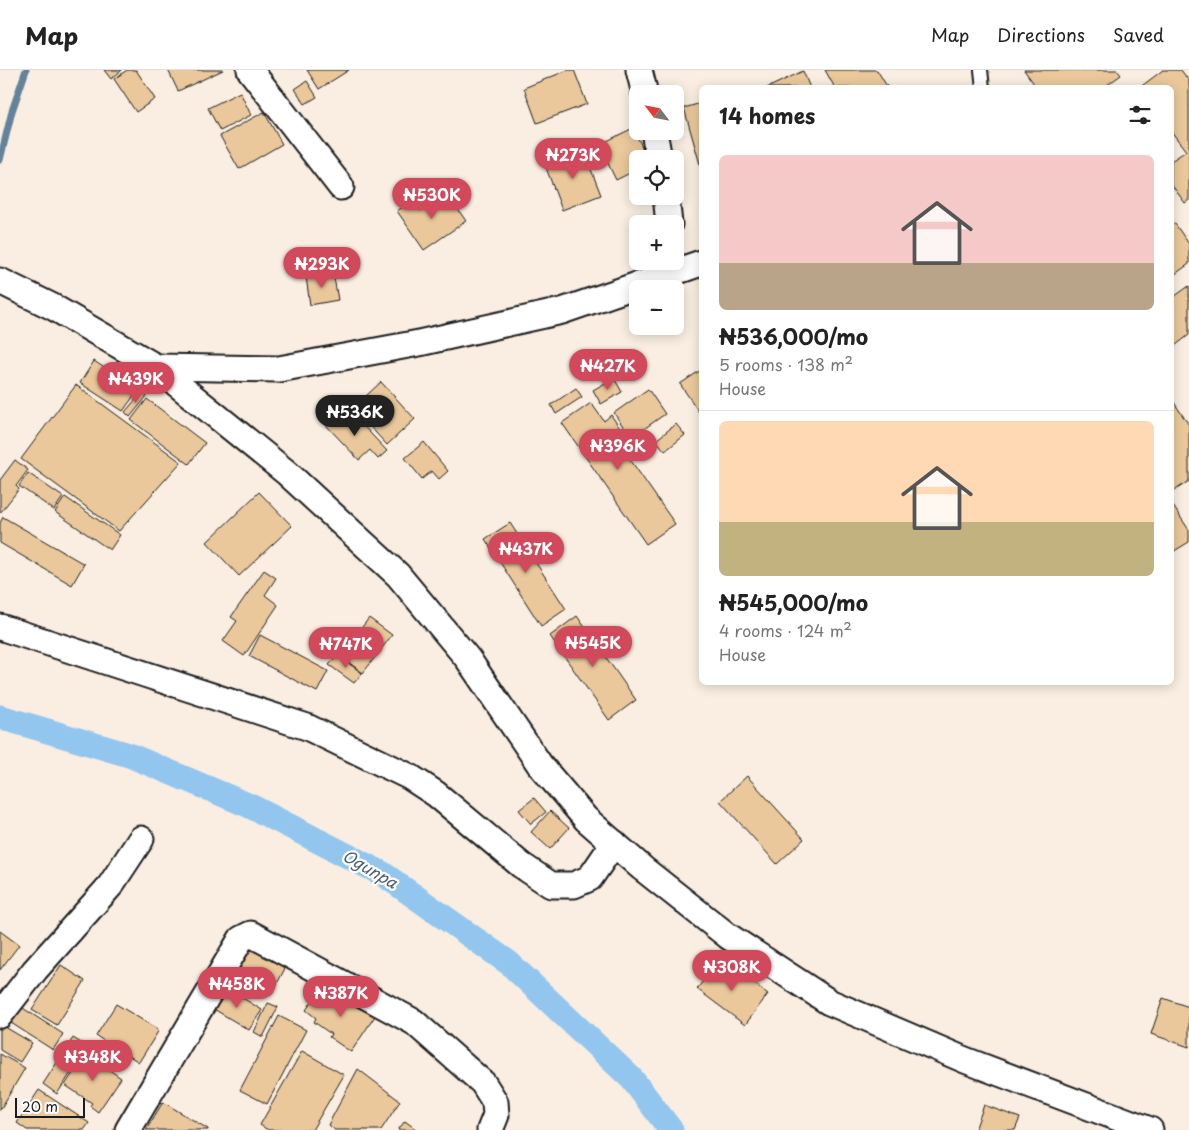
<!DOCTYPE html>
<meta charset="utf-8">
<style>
:root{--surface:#fff;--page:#f2f2f2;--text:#222;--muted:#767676;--line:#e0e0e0;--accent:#d1495b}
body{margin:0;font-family:"Playpen Sans",sans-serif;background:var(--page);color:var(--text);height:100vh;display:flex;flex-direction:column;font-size:19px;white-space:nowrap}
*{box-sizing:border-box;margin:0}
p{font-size:16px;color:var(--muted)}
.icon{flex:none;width:28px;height:28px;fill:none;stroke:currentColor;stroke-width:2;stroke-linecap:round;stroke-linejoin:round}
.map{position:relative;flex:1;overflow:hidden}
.panel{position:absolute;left:699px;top:15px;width:475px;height:600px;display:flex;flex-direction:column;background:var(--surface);border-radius:8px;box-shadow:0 2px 12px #0003}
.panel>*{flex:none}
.needle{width:32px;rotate:302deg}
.controls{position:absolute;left:629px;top:15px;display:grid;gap:10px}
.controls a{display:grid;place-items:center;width:55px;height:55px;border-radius:8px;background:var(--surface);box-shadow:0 2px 12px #0003;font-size:25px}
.scale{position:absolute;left:15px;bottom:12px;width:70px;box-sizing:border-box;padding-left:5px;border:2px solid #1c1c1c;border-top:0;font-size:14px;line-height:18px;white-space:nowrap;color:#1c1c1c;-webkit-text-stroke:4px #fff;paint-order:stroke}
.price{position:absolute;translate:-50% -42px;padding:0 11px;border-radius:18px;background:var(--accent);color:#fff;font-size:16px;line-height:32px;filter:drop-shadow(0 1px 2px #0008)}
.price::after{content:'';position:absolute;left:50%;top:30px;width:15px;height:11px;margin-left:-8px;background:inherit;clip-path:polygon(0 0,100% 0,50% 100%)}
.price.active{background:#222;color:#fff}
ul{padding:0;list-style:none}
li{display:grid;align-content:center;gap:10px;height:265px;padding:0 20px}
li+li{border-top:1px solid var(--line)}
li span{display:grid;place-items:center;height:155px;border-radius:8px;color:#555}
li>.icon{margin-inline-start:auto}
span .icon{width:90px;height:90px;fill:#fffc;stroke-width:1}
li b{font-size:21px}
h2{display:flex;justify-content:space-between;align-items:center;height:60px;padding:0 20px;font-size:21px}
header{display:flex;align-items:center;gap:30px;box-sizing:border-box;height:70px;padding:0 25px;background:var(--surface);border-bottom:1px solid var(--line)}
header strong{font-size:24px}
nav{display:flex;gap:28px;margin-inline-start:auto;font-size:18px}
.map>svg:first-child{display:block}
</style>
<header>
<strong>Map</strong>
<nav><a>Map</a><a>Directions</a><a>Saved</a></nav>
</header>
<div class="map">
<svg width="1189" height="1060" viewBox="0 0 1189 1060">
<rect width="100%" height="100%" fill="#f9eee1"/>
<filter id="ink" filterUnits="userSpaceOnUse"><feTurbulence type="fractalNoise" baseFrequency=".02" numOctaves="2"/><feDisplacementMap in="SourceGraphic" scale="10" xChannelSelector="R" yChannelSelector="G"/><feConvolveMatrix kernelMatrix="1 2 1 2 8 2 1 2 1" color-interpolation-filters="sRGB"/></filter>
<g filter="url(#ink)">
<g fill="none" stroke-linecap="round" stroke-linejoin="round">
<path stroke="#63829b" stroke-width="7" d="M0,90L12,41L26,0"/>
<path stroke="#92c6ef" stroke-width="25" d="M0,647L129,685L250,736L383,804L509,893L632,1009L671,1060"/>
</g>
<g fill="#eac89b" stroke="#1c1c1c">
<path d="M104,0H122L111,9Z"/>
<path d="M127,0H136L155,29L136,42L114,9Z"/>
<path d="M168,0H223L178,21Z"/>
<path d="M307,0H349L319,19Z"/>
<path d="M568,0H574L587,34L537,53L524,18Z"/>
<path d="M825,0H877L888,18H835Z"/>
<path d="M1024,0H1117L1121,5L1103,18H1037Z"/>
<path d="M1163,0H1181L1189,11V130L1185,133L1171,114V91L1186,81L1171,61V18H1139Z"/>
<path d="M803,1L810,18H767Z"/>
<path d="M307,11L317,27L305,34L295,19Z"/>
<path d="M240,22L251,45L220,61L208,38Z"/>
<path d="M701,33V98L684,38Z"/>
<path d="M264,42L282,74L239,99L220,66Z"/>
<path d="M633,58L648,89H638V99L616,110L599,75Z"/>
<path d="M583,79L601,125L562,140L545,95Z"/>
<path d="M446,122L466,151L424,180L397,141L413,130L420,141Z"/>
<path d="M1175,154L1189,174V194L1171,207V155Z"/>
<path d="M333,202L338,230L310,235L306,207Z"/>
<path d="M1189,216V265L1172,278L1171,229Z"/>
<path d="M94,291L138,320L123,341L80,313Z"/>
<path d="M701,300V345L680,314Z"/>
<path d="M614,308L622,322L601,334L593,320Z"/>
<path d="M381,312L415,349L387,375L353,338Z"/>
<path d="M76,315L181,392L119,461L21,389Z"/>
<path d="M576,318L582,327L556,344L551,335Z"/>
<path d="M648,319L665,344L631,368L614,343Z"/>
<path d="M143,321L148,325L130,347L125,342Z"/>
<path d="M1171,328L1189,355V411L1171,423Z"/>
<path d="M147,329L205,373L189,394L131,350Z"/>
<path d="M591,333L604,351L611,345L628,370L620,375L675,454L646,474L562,353Z"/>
<path d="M336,342L349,356L357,349L387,381L378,389L370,380L359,390L324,353Z"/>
<path d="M676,354L685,365L665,381L656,370Z"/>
<path d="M424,372L448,401L439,409L432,401L422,409L405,388Z"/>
<path d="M15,390L28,400L16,416L19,419L0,443V410Z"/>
<path d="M28,403L63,427L54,440L19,416Z"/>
<path d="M259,422L292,456L239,506L207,472Z"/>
<path d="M65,427L120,465L110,480L55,442Z"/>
<path d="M1173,436L1189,460V472L1171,483V437Z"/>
<path d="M3,447L84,494L72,515L0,473V453Z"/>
<path d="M510,453L566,539L541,556L485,469Z"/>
<path d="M264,500L276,508L265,525L278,535L244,586L223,571L237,551L231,547Z"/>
<path d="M577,546L636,630L609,650L550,566Z"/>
<path d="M369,548L392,565L363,603L340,586Z"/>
<path d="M260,565L328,601L317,622L249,586Z"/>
<path d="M337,585L362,603L354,613L329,595Z"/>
<path d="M747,706L804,769L777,794L720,731Z"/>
<path d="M534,728L546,742L531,754L519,740Z"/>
<path d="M550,741L569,758L550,779L531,762Z"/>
<path d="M0,861L19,875L0,900Z"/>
<path d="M253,869L290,889L271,925L234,904Z"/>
<path d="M720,888L768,924L745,955L697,919Z"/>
<path d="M61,895L85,911L57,955L32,940Z"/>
<path d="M225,917L262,940L249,960L212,938Z"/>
<path d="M337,919L375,946L351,982L329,967L331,964L314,952L316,948L306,940L318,923L329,931Z"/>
<path d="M1163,928L1189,937V977L1151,964Z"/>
<path d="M268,933L278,937L263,967L254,962Z"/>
<path d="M116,934L159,960L139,992L96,966Z"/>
<path d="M18,935L63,964L53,980L8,951Z"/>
<path d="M279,946L306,960L267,1034L240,1020Z"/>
<path d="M0,954L32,973L20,992L0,980Z"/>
<path d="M73,968L88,977L57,1024L43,1014Z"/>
<path d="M302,981L344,1005L312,1060H268L260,1055Z"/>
<path d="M0,984L25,998L0,1040Z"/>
<path d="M86,984L121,1008L98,1042L90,1036L92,1033L65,1015Z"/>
<path d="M358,999L400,1031L381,1060H335L328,1055Z"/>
<path d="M39,1020L89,1053L84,1060H27L17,1053Z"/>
<path d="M163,1032L208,1059V1060H146Z"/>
<path d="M984,1035L1020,1048L1015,1060H975Z"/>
<path d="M405,1051L417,1060H398Z"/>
</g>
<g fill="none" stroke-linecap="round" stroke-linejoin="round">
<g stroke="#1c1c1c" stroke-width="16">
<path id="service" d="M981,0L983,18"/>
</g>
<g stroke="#1c1c1c" stroke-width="29">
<g id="minor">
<path d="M250,0L341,117"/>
<path d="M639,0L645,24"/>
<path d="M654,61L659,89"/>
<path d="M666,126L669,154"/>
<path d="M0,211L53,237L156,297L287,403L398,505L468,589L540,695L586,749L642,798L728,866L829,932L965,990L1150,1060"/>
<path d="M156,297L279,299L419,273L562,241L701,193"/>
<path d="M0,557L307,657L410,707L436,724L521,795L551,815H574L590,808L614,773"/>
<path d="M0,945L35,900L110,816L141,769"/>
<path d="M128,1060L241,869L251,864L414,952L483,1013L495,1032L496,1045L490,1060"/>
</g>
</g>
<use href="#service" stroke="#fff" stroke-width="12"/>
<use href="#minor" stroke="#fff" stroke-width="25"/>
</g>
</g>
<g text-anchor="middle" stroke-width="4.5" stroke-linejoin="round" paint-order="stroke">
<g font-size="16" font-style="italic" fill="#4b6070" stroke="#fff">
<text transform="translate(370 799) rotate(30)" y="6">Ogunpa</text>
</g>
</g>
</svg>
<div class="controls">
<a><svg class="needle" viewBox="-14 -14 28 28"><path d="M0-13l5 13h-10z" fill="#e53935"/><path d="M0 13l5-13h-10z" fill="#767676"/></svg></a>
<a><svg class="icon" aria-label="locate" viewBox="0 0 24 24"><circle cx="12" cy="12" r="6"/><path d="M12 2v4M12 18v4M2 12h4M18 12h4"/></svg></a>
<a>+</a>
<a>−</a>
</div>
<div class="scale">20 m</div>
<b class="price" style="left:573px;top:110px">₦273K</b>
<b class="price" style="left:432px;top:150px">₦530K</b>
<b class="price" style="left:322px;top:219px">₦293K</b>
<b class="price" style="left:608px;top:321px">₦427K</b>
<b class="price" style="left:136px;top:334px">₦439K</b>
<b class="price active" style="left:355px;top:367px">₦536K</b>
<b class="price" style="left:618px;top:401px">₦396K</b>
<b class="price" style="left:526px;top:504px">₦437K</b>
<b class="price" style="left:593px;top:598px">₦545K</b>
<b class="price" style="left:346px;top:599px">₦747K</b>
<b class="price" style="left:732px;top:922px">₦308K</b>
<b class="price" style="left:237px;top:939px">₦458K</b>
<b class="price" style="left:341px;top:948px">₦387K</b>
<b class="price" style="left:93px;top:1012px">₦348K</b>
<section class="panel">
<h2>14 homes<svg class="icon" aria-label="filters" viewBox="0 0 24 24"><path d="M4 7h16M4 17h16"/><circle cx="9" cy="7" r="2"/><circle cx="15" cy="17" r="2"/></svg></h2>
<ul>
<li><span style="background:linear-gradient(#f6c9c9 70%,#b9a48a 0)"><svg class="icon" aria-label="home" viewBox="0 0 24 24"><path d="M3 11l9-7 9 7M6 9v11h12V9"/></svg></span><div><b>₦536,000/mo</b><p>5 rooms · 138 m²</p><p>House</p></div></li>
<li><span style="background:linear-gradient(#ffd9b3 65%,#c2b280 0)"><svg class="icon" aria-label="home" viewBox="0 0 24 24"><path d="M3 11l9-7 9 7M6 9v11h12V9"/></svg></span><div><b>₦545,000/mo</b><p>4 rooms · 124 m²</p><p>House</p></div></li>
</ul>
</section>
</div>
